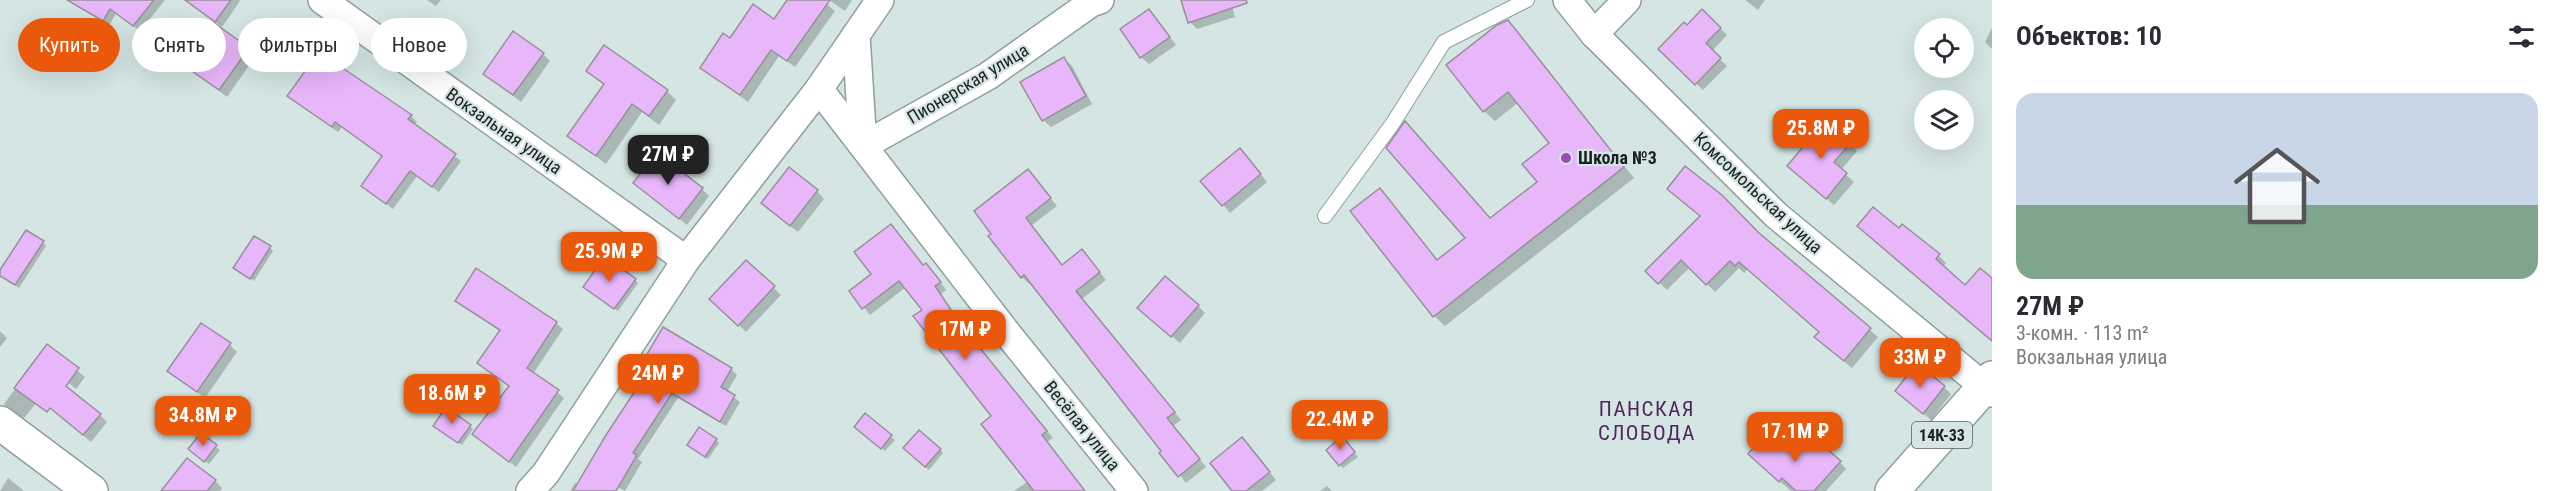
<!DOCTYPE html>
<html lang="ru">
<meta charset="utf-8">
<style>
:root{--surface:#fff;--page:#f7f7f7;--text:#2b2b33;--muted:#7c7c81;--line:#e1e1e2;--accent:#ea580c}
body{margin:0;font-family:"Roboto Condensed",sans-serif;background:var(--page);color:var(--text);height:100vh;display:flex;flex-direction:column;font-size:22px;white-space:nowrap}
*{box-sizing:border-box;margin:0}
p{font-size:20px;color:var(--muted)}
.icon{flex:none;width:33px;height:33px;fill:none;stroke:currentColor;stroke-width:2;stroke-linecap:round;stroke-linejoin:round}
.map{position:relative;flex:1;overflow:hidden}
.sheet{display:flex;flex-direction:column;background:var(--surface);width:570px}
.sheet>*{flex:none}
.guide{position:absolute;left:18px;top:18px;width:570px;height:54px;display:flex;gap:12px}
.buttons{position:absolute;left:1914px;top:18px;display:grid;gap:12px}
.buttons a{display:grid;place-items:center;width:60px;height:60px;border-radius:50%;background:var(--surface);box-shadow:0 6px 24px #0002;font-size:30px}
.price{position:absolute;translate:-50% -51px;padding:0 14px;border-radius:12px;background:var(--accent);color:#fff;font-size:20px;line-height:39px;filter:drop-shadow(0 2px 3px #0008)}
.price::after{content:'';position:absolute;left:50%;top:36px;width:18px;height:14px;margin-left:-9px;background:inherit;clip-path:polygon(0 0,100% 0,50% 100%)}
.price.current{background:#222;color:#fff}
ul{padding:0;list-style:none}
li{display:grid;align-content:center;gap:12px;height:318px;padding:0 24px}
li+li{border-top:2px solid var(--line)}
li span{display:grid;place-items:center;height:186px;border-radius:18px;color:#555}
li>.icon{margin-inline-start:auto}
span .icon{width:108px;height:108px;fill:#fffc;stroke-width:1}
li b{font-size:26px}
h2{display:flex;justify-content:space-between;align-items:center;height:72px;padding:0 24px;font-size:26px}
.chip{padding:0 21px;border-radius:27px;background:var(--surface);box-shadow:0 6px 24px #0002;font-size:21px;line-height:54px}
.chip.current{background:var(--accent);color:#fff}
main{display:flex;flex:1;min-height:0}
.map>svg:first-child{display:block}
</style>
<main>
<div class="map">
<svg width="1992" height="491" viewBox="0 0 1992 491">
<rect width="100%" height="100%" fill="#d4e5e3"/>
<g fill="#0003">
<path d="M69,0H165L140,31L116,13L109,26Z"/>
<path d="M185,0H239L240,1L222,27Z"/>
<path d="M427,0H441L436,6Z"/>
<path d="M789,0H822L835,11L795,67L779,56L748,102L702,68L730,40L775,21Z"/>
<path d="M829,0H852L845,11Z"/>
<path d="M1182,0H1230L1235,17L1197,29L1190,22Z"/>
<path d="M1745,0H1765L1758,10Z"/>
<path d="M1149,11L1176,45L1149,64L1141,57Z"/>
<path d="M1702,11L1727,35L1712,51L1727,66L1703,90L1660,49Z"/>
<path d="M1508,22L1634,178L1445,326L1434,316L1380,190L1438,261L1539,182L1551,143L1519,102L1495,121L1484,111Z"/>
<path d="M1992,28V49L1985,42Z"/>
<path d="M248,49L255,57L227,97L184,64Z"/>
<path d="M543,54L550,61L521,102L485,74Z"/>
<path d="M1064,59L1072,66L1092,104L1051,127L1043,120Z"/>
<path d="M588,71L667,91L676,100L659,125L642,112L606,164L569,136L605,86Z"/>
<path d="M296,102L411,116L417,122L414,125L461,161L439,192L417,176L393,209L363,186L383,157L342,127L338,132Z"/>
<path d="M1850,144L1857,151L1841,170L1854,182L1834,205L1796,173Z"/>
<path d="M1247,157L1267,182L1230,213L1203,181Z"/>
<path d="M1028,171L1057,206L1032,225L1063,266L1082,251L1106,280L1082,299L1181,420L1173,426L1206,467L1186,483L1031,282L1029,284L1022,277Z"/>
<path d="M635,183L702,189L709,196L687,225Z"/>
<path d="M817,191L824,199L798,232L770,210Z"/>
<path d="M1899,230L1939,256L1946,263L1943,267L1966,287L1992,280V340Z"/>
<path d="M1758,234L1878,337L1852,368L1824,345L1820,332L1748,269L1744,273L1739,268L1715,292L1690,267L1667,290L1647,271Z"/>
<path d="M43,243L46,246L19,288L0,274Z"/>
<path d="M270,247L273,251L254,281L235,268Z"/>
<path d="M746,262L781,295L746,332L712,299Z"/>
<path d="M924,266L933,272L946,290L941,294L966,331L1053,438L1047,442L1085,491H1014L1027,482L993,416L924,310L906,287L870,315L851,291Z"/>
<path d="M635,280L638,283L618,311L588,290Z"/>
<path d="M457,300L556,323L563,329L533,374L564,398L516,467L474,434L510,387L479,363L501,332Z"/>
<path d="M1198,306L1205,313L1180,343L1147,315Z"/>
<path d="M664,329L731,369L737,375L727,392L740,402L726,426L678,398L638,459L642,462L625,491L616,486L612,491H570L575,483L578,485L648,375L640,368Z"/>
<path d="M0,331L7,338L0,347Z"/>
<path d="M230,345L237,352L205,398L169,371Z"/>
<path d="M47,346L85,377L76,389L59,375L24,418L11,412L4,404Z"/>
<path d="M1944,387L1951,394L1931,420L1897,391Z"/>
<path d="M100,415L107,422L91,442L66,421Z"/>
<path d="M865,416L895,440L885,451L860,430Z"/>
<path d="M470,426L473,429L462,445L439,429Z"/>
<path d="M201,435L220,450L209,464L193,452Z"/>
<path d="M716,440L719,443L708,459L693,449Z"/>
<path d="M1345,442L1358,457L1343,468L1340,465Z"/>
<path d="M1249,447L1276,480L1262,491H1234Z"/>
<path d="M940,450L943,453L929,470L908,452Z"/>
<path d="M1797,458L1840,462L1846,469L1826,491H1791L1757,461Z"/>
<path d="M8,478L24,491H0Z"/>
<path d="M215,481L222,488L220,491H163Z"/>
<path d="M1327,486L1332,491H1320Z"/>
</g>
<g fill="#e8b7fa" stroke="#97909a" stroke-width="1.5">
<path d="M67,0H154L133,26L110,9L103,21Z"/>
<path d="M185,0H231L215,22Z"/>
<path d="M787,0H830L787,61L771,50L740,95L700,68L723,33L730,38L753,4L774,19Z"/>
<path d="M1181,0H1246L1247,3L1188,23Z"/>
<path d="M1149,9L1170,37L1140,58L1120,29Z"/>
<path d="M1702,9L1721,28L1706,43L1721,58L1695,85L1658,49L1684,22L1687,25Z"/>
<path d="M1508,20L1624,167L1433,317L1350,211L1380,188L1437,260L1465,238L1386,148L1405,121L1490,218L1537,182L1522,164L1549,143L1508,92L1483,112L1446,65L1497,25Z"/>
<path d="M213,22L249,48L219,90L182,64Z"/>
<path d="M513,31L544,53L513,95L483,74Z"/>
<path d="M604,45L668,90L649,116L632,104L596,156L567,136L604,84L586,71Z"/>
<path d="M319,52L412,115L408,119L456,154L432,187L410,171L386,204L361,186L382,156L335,122L332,127L287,96Z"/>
<path d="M1064,57L1086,96L1042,121L1020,82Z"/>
<path d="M1825,121L1851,143L1834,162L1847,173L1826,199L1787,166Z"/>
<path d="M1240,148L1261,174L1222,206L1200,181Z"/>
<path d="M657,153L703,188L679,219L633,183Z"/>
<path d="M1685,166L1722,195L1759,233L1871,328L1844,361L1814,337L1819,332L1739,262L1735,266L1730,261L1706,285L1681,260L1658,284L1645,271L1700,216L1667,189Z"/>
<path d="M789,167L818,190L790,226L761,203Z"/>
<path d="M1028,169L1051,198L1026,218L1062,265L1082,249L1100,272L1076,291L1175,412L1167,418L1200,459L1178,477L1159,453L1161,451L1024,275L1021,278L988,236L991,234L974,211Z"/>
<path d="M1873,207L1899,228L1902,224L1940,254L1936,259L1965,285L1980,268L1992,278V341L1857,226Z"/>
<path d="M891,224L923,265L926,263L941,282L935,286L959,322L1047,431L1042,435L1085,491H1034L981,424L991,416L913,316L922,310L899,281L862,309L849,291L871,274L854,252Z"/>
<path d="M26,230L44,241L15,285L0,276V270Z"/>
<path d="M254,236L271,246L250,279L233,268Z"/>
<path d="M605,256L636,279L614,309L583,287Z"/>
<path d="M746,260L775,286L738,326L709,299Z"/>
<path d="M476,268L557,322L527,368L559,390L509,462L472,434L509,386L477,363L500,330L455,301Z"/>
<path d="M1165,276L1199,305L1171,337L1137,308Z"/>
<path d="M201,323L231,343L197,392L167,371Z"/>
<path d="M663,327L732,368L721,387L735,395L720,422L672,393L633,453L637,455L616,491H573L606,435L647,373L639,368Z"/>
<path d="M47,344L79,368L66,386L101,414L83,435L50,408L47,412L14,388Z"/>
<path d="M1917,363L1945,386L1923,414L1895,391Z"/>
<path d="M446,407L471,425L458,443L433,426Z"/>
<path d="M865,413L892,435L881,449L854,427Z"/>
<path d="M699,427L717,439L705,457L687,445Z"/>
<path d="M919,430L941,449L925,467L903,448Z"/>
<path d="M1769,431L1797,456L1813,437L1841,461L1814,491H1796L1782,478L1779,482L1748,454Z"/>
<path d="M201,433L217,445L204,462L188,449Z"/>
<path d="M1342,436L1355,452L1339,466L1326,450Z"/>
<path d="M1242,437L1270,472L1246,491H1232L1210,463Z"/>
<path d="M187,458L216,480L207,491H161Z"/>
</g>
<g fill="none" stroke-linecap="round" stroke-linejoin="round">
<g stroke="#909f9e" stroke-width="16">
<path id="lane" d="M1325,216L1393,123L1444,42L1527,0"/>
</g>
<g stroke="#909f9e" stroke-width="30">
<g id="street">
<path d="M322,0L686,260"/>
<path d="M1567,0L1594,34L1776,215L1992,393"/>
<path d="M1594,34L1627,0"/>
<path d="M856,35L863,146L988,76L1091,3L1100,0"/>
<path d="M819,89L1007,333L1134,491"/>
<path d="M530,491L546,473L686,260L819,89L880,0"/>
</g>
</g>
<g stroke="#909f9e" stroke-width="36">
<g id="primary">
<path d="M0,423L91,491"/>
<path d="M1892,491L1992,378"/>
</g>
</g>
<use href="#lane" stroke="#fff" stroke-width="14"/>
<use href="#street" stroke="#fff" stroke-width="27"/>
<use href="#primary" stroke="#fff" stroke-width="33"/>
</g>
<circle fill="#9d4ab9" stroke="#d4e5e3" stroke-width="2" cx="1566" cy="158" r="6"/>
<g text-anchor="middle" stroke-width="4.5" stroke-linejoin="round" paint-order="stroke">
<rect fill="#d4e5e3" stroke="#525c5b" stroke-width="1.5" x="1912" y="422" width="60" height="26" rx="4.5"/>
<g font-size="16" font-weight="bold" fill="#1b2121">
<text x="1942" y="441">14К-33</text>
</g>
<g font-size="18" fill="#1b2121" stroke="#d4e5e3">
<text transform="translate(968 84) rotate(-31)" y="6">Пионерская улица</text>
<text transform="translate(504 131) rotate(35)" y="6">Вокзальная улица</text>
<text transform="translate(1758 193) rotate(43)" y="6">Комсомольская улица</text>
<text transform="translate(1082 426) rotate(51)" y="6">Весёлая улица</text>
</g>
<g font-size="18" font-weight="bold" fill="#1b2121" stroke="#d4e5e3" text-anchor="start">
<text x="1578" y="164">Школа №3</text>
</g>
<g font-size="21" letter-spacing="1.5" fill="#4e265c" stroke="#d4e5e3">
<text x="1647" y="416">ПАНСКАЯ<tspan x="1647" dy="24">СЛОБОДА</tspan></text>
</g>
</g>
</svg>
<div class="buttons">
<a><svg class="icon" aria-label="locate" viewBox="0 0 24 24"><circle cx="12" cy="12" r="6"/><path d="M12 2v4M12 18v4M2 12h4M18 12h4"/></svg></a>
<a><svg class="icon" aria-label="layers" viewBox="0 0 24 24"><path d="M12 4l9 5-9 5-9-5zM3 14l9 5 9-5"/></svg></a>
</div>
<b class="price" style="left:1821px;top:160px">25.8M ₽</b>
<b class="price current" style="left:668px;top:186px">27M ₽</b>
<b class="price" style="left:609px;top:283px">25.9M ₽</b>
<b class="price" style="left:965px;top:361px">17M ₽</b>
<b class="price" style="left:1920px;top:389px">33M ₽</b>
<b class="price" style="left:658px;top:405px">24M ₽</b>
<b class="price" style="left:452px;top:425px">18.6M ₽</b>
<b class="price" style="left:203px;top:447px">34.8M ₽</b>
<b class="price" style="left:1340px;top:451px">22.4M ₽</b>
<b class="price" style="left:1795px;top:463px">17.1M ₽</b>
<div class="guide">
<a class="chip current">Купить</a>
<a class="chip">Снять</a>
<a class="chip">Фильтры</a>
<a class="chip">Новое</a>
</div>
</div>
<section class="sheet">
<h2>Объектов: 10<svg class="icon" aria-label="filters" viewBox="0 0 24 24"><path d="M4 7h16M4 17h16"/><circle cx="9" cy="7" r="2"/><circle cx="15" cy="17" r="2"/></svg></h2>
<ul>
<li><span style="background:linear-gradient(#c9d6e8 60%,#7fa58c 0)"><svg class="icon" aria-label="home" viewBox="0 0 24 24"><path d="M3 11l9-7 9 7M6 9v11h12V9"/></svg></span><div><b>27M ₽</b><p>3-комн. · 113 m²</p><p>Вокзальная улица</p></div></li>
</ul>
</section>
</main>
